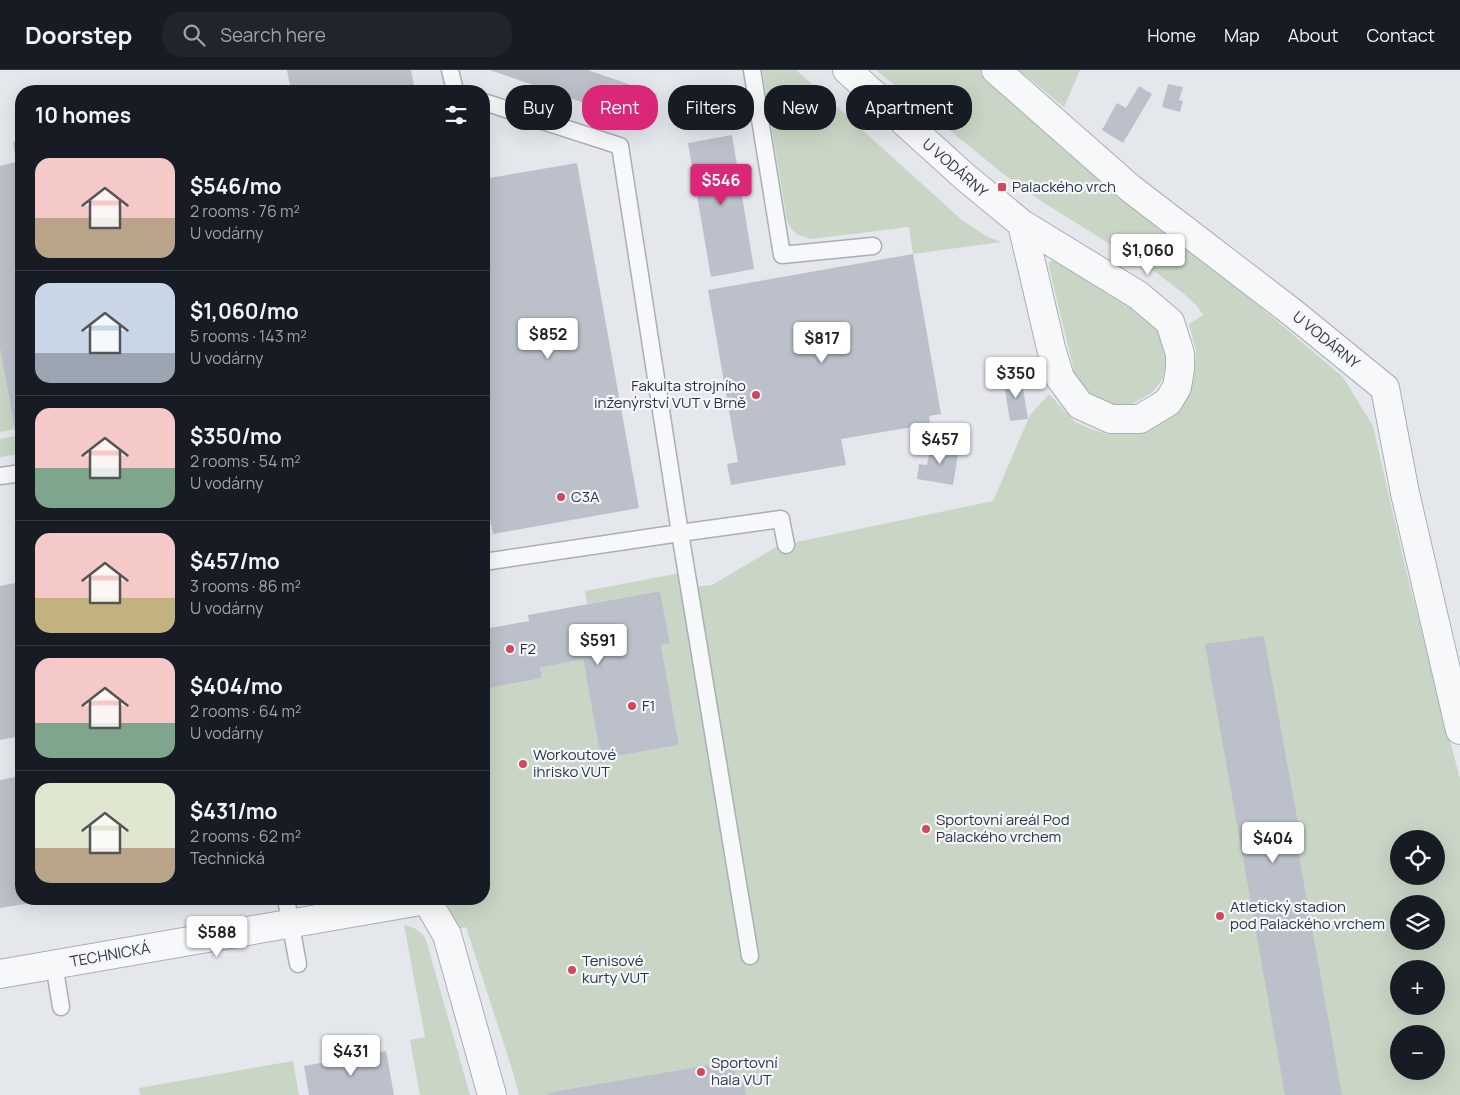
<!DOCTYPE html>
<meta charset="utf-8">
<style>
:root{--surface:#171b24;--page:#20242c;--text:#f1f3f6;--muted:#9ea1a6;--line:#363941;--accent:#db2777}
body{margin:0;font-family:Manrope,sans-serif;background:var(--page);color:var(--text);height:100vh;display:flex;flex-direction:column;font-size:19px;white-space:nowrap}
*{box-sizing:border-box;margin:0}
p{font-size:16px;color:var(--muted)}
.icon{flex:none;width:28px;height:28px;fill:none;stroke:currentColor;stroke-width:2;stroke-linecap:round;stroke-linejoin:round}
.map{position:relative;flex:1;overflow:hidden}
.panel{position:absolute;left:15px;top:15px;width:475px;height:820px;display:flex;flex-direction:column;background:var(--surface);border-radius:20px;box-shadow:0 5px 20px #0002}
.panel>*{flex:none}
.banner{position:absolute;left:505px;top:15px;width:475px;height:45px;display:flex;gap:10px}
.fabs{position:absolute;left:1390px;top:760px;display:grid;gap:10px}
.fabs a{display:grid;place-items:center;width:55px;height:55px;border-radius:50%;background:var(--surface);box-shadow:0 5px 20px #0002;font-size:25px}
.price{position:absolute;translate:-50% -42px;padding:0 11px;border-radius:5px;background:#fff;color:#222;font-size:16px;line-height:32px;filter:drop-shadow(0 1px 2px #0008)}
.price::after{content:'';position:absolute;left:50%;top:30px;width:15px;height:11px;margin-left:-8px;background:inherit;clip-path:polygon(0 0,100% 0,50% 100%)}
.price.current{background:var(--accent);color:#fff}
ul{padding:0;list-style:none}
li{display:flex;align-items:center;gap:15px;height:125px;padding:0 20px}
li+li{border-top:1px solid var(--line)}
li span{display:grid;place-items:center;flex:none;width:140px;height:100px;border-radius:15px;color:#555}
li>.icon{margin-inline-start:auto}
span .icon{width:60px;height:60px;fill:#fffc;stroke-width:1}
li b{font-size:21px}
h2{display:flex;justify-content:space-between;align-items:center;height:60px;padding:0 20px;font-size:21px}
.pill{padding:0 18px;border-radius:20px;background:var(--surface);box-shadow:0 5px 20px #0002;font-size:18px;line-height:45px}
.pill.current{background:var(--accent);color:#fff}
header{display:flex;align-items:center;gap:30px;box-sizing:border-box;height:70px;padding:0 25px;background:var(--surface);border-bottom:1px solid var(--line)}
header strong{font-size:24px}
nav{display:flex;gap:28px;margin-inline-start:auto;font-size:18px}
.search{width:350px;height:45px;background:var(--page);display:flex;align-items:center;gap:12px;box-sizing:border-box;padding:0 18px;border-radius:20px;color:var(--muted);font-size:19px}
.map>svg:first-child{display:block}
</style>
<header>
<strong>Doorstep</strong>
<div class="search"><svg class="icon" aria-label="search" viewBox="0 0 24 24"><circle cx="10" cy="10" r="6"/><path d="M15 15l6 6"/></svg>Search here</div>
<nav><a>Home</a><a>Map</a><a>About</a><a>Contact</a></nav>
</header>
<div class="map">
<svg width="1460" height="1025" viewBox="0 0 1460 1025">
<rect width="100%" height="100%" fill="#e4e7ec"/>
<g fill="#c9d6c5" fill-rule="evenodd">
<path d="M762,0H796L963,151L986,166L1001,172L913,184L909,157L811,169C799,166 792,163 787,151Z"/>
<path d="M876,0H983L1052,61L1343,307L1373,356L1406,500L1460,709V1025H519L512,999L466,857L458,859L445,829H484V619L542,608L540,598L583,589L601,689L679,675L661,575L670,573L660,521L587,534L585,521L691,501L695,517L712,515L778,476L993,431L1030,345L1049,324L1075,352L1091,359L1107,364L1133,363L1151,357L1183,329L1194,305L1196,281L1189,254L1203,245L1196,235L1184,224L1158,204L1041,131L1002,103ZM1399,769H1436V806H1399ZM1399,834H1436V871H1399ZM1399,899H1436V936H1399ZM1399,964H1436V1001H1399Z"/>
<path d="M1019,0H1080L1064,37Z"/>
<path d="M1055,189L1143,245L1161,263L1167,282L1166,295L1162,310L1153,322L1132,334L1115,336L1107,334L1086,323L1075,305L1049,197V193Z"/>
<path d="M0,278L14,359L0,362Z"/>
<path d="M16,366L19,384L0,387V369Z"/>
<path d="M404,855C415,857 421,861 426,870L470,1025H420L410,970L425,967Z"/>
<path d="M293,991L299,1025H140L139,1018Z"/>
</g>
<g fill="#bbc0ca">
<path d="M287,0H411L415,21H291Z"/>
<path d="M490,0H588L657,24L647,55Z"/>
<path d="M1168,14L1183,17L1179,30L1183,31L1180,42L1162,37Z"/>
<path d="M1139,16L1152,24L1123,73L1102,60L1117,33L1126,38Z"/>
<path d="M732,65L754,199L711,207L688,73Z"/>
<path d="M21,71V384H19L0,278V96L16,92L13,72Z"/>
<path d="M577,93L639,438L493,464L488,439H484V109Z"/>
<path d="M913,184L941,344L929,346L930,354L841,369L846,395L731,415L727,394L738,392L708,220Z"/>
<path d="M1021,306L1028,349L1010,351L1003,309Z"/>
<path d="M931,373L959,378L953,415L917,409L919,394L927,395Z"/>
<path d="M21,512V666L0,670V516Z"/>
<path d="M660,521L670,573L661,575L679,675L601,689L583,589L540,598L542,608L484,619V559L529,551L528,545Z"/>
<path d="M1264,566L1300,764H1295L1342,1025H1285L1205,574Z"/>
<path d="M21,706V829L49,830L0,838V710Z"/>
<path d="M152,829H177V830L153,834Z"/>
<path d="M386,981L394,1025H309L304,996Z"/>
<path d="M733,991L737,1015L744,1013L746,1025H548V1023L593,1015Z"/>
</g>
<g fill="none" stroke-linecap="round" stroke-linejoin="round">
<g stroke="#a9aeb7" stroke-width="19">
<g id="service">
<path d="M450,0L455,21"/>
<path d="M752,0L782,185L873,176"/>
<path d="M484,32L620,76L680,463L484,492"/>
<path d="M0,406L21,403"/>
<path d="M286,829L298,894"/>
<path d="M750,886L680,463L781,449L786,475"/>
<path d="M54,894L61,937"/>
</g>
</g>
<g stroke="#a9aeb7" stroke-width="30">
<g id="minor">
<path d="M847,0L965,107L1022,154L1138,225L1170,252L1180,284V299L1177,317L1168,332L1140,349H1111L1080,335L1060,308L1051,278L1022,154"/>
<path d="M996,0L1130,118L1293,243L1385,318L1405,423L1460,660"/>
<path d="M426,829L447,865L492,1025"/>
<path d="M0,904L426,830"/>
</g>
</g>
<use href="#service" stroke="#f7f8fa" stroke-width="16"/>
<use href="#minor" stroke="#f7f8fa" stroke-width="28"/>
</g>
<g fill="#d1495b" stroke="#f4f6f9" stroke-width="2">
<rect x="997" y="112" width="10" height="10" rx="2.5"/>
<circle cx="756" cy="325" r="5"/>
<circle cx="561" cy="427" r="5"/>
<circle cx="510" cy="579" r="5"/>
<circle cx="632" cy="636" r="5"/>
<circle cx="523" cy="694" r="5"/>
<circle cx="926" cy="759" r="5"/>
<circle cx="1220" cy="846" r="5"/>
<circle cx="572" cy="900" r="5"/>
<circle cx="701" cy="1002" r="5"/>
</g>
<g text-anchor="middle" stroke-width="4.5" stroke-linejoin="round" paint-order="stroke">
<g font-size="15" fill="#2b3445" stroke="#f4f6f9">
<text transform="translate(955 98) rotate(41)" y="5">U VODÁRNY</text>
<text transform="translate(1326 270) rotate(39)" y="5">U VODÁRNY</text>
<text transform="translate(110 885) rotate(-10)" y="5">TECHNICKÁ</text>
</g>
<g font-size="15" fill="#2b3445" stroke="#f4f6f9" text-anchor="start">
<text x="1012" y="122">Palackého vrch</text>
<text x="746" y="321" text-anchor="end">Fakulta strojního<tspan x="746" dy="17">inženýrství VUT v Brně</tspan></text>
<text x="571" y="432">C3A</text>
<text x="520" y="584">F2</text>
<text x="642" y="641">F1</text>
<text x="533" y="690">Workoutové<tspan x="533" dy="17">ihrisko VUT</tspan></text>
<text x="936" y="755">Sportovní areál Pod<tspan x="936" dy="17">Palackého vrchem</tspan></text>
<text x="1230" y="842">Atletický stadion<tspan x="1230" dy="17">pod Palackého vrchem</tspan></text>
<text x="582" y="896">Tenisové<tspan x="582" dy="17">kurty VUT</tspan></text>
<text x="711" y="998">Sportovní<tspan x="711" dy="17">hala VUT</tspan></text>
</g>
</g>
</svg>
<div class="fabs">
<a><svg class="icon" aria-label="locate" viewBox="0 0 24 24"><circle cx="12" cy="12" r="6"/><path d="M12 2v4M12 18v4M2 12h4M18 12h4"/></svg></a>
<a><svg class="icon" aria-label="layers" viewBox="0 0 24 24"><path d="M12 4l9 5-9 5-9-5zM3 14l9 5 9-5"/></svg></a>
<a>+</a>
<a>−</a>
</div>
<b class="price current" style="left:721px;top:136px">$546</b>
<b class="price" style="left:1148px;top:206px">$1,060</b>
<b class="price" style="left:548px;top:290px">$852</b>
<b class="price" style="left:822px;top:294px">$817</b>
<b class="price" style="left:1016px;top:329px">$350</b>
<b class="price" style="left:940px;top:395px">$457</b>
<b class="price" style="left:598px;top:596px">$591</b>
<b class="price" style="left:1273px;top:794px">$404</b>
<b class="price" style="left:217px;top:888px">$588</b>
<b class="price" style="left:351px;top:1007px">$431</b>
<div class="banner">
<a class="pill">Buy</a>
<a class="pill current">Rent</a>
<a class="pill">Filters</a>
<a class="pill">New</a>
<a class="pill">Apartment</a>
</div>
<section class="panel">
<h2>10 homes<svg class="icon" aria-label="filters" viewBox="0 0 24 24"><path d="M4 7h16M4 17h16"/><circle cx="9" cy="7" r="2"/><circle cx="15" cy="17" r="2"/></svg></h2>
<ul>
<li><span style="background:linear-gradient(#f6c9c9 60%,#b9a48a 0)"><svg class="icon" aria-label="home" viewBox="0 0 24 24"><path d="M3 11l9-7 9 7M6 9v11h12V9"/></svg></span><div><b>$546/mo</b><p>2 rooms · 76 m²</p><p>U vodárny</p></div></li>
<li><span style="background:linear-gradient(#c9d6e8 70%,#9aa5b1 0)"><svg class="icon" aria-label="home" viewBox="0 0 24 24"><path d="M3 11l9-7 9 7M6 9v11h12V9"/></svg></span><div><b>$1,060/mo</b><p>5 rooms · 143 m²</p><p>U vodárny</p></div></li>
<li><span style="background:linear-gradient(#f6c9c9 60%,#7fa58c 0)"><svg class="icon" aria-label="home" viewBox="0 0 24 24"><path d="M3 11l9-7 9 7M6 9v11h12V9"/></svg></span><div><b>$350/mo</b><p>2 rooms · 54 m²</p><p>U vodárny</p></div></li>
<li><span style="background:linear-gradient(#f6c9c9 65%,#c2b280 0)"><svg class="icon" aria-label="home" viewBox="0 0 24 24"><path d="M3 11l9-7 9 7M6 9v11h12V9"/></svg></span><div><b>$457/mo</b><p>3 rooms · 86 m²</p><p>U vodárny</p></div></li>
<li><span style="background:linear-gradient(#f6c9c9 65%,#7fa58c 0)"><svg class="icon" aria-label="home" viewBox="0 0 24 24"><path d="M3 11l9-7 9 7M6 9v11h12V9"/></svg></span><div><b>$404/mo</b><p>2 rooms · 64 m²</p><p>U vodárny</p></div></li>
<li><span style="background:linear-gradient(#dfe7d0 65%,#b9a48a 0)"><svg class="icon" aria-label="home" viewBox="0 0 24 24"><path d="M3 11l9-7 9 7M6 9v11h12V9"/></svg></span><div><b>$431/mo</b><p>2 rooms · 62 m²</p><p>Technická</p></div></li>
</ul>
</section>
</div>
